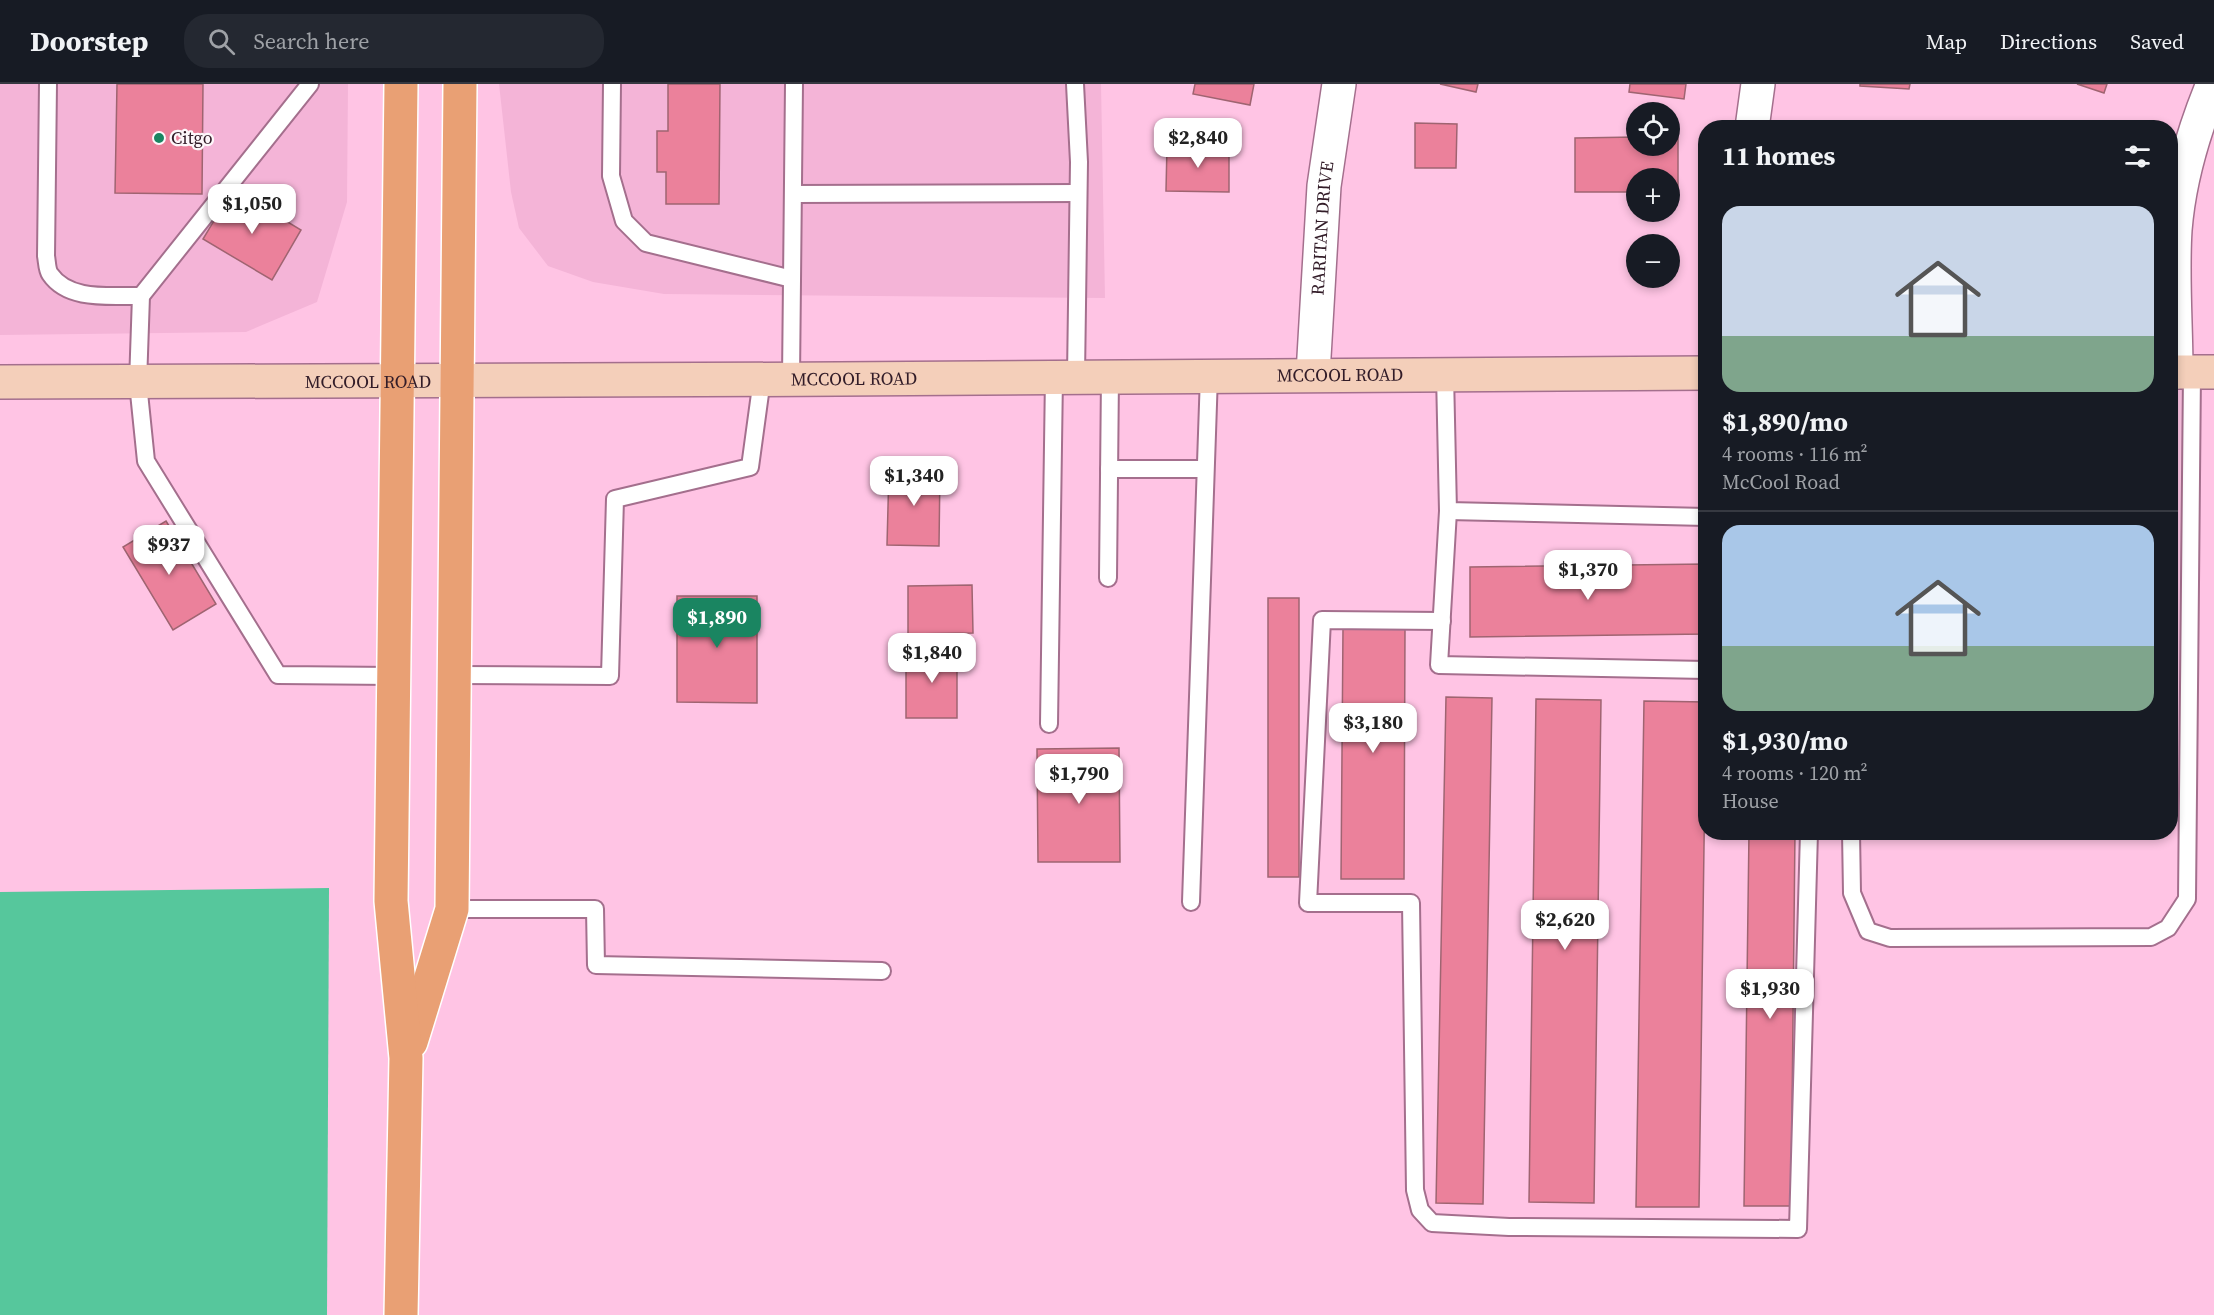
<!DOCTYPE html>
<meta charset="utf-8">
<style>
:root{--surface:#171b24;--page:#242831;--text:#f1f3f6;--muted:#9ea1a6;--line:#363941;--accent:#1a8561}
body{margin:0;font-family:"Source Serif 4",serif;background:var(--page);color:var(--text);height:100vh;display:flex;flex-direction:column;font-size:22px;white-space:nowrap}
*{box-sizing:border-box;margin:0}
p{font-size:20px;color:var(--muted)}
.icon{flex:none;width:33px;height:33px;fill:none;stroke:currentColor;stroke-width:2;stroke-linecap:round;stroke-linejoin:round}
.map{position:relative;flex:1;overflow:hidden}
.details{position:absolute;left:1698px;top:36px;width:480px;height:720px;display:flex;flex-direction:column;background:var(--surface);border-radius:24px;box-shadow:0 3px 9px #0003}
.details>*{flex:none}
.buttons{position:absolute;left:1626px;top:18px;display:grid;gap:12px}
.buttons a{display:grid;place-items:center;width:54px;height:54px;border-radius:50%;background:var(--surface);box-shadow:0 3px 9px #0003;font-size:30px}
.price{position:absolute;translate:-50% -51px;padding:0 14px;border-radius:12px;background:#fff;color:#222;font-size:20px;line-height:39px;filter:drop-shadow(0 2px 3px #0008)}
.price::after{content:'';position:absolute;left:50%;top:36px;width:18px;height:14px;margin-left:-9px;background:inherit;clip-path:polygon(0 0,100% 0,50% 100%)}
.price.active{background:var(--accent);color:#fff}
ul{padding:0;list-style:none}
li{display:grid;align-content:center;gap:12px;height:318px;padding:0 24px}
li+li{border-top:2px solid var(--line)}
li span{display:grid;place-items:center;height:186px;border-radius:18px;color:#555}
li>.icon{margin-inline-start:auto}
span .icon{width:108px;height:108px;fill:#fffc;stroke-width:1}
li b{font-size:26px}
h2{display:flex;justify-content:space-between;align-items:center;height:72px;padding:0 24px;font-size:26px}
header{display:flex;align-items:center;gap:36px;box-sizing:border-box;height:84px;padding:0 30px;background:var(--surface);border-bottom:2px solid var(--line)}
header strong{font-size:28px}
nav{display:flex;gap:33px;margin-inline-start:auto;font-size:21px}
.search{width:420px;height:54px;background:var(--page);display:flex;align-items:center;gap:15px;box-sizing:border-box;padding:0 21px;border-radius:24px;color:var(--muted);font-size:22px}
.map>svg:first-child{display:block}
</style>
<header>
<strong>Doorstep</strong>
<div class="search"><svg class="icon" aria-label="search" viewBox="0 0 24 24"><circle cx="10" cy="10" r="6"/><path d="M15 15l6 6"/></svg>Search here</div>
<nav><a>Map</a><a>Directions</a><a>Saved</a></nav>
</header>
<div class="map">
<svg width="2214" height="1231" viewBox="0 0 2214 1231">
<rect width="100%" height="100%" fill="#ffc4e4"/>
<g fill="#f4b4d7">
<path d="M0,0H348L347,118L317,218L246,248L0,251Z"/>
<path d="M499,0H1101L1105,214L664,210L593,198L548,182L519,144L511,108Z"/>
</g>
<path fill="#56c79c" d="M329,804L327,1231H0V808Z"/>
<g fill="#eb819b" stroke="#9f6471" stroke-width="1.5">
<path d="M117,0H203L202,110L115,109Z"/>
<path d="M668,0H720L719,120H666V88H657V47H668Z"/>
<path d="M1195,0H1254L1250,21L1193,10Z"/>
<path d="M1440,0H1478L1476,8Z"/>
<path d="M1630,0H1686L1684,15L1629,8Z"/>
<path d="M1860,0H1910L1909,5L1860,2Z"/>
<path d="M2077,0H2107L2104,9Z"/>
<path d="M1415,39L1457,40L1456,84H1415Z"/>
<path d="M1837,40L1940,43L1837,44Z"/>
<path d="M1636,53V62H1670V53H1678V107H1670V94H1636V108H1575V54Z"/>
<path d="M1167,62H1229V108L1166,107Z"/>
<path d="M233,105L301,146L272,196L203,155Z"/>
<path d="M889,385H940L939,462L887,461Z"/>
<path d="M166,437L216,520L173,546L123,463Z"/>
<path d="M1706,480V550L1470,553V483Z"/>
<path d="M972,501L973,549L908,550V502Z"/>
<path d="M677,512H757V619L677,618Z"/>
<rect x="1268" y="514" width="31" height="279"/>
<path d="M1343,544L1405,545L1404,795H1341Z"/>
<rect x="906" y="565" width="51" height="69"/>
<path d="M1446,613L1492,614L1483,1120L1436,1119Z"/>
<path d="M1536,615L1601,616L1594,1119L1529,1118Z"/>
<path d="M1644,617L1706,618L1699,1123H1636Z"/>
<path d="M1119,664L1120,778H1038L1037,665Z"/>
<path d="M1749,748H1795L1791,1122H1744Z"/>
</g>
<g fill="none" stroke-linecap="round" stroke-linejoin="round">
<g stroke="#a46f8d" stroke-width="20">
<g id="lane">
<path d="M48,0L46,172C47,177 47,186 50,190C69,218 112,211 141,212"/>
<path d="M310,0L141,212L138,299L146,377L278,591L394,592"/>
<path d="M612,0L611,92L624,137L646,159L792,195"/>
<path d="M1075,0L1079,78L1076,292"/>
<path d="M793,110L1078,109"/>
<path d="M1445,290L1448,427L1706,433"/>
<path d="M791,295L794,0"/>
<path d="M1109,385H1205"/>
<path d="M1448,427L1439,581L1706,586"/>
<path d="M1108,494L1110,292"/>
<path d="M1442,537L1322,536L1308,819H1411L1415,1106L1420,1126L1432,1139L1509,1143L1798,1145L1809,748"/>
<path d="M454,591L610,592L615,415L750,383L762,295"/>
<path d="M1049,640L1054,292"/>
<path d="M1851,748L1852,809L1868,847L1890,854L2151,853L2168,844L2187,815L2192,288"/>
<path d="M1191,818L1209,291"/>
<path d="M452,825H595L596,881L882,887"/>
</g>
</g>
<g stroke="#a46f8d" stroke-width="36">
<g id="street">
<path d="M1752,44L1758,0"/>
<path d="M2176,288C2176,243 2172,191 2175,146C2179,96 2194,46 2213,0"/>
<path id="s1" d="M1313,290L1324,102L1339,0"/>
</g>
</g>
<g stroke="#a46f8d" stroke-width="36">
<g id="secondary">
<path d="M2170,288H2214"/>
<path id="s2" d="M0,298C569,300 1137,291 1706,289"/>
</g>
</g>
<g stroke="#fff" stroke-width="36">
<g id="primary">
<path d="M411,958L452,825L460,0"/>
<path d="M401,1231L406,974L391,817L401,0"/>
</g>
</g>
<use href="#lane" stroke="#fff" stroke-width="16"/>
<use href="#street" stroke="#fff" stroke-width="33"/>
<use href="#secondary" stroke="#f4cfba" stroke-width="33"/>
<use href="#primary" stroke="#e9a074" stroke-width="33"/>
</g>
<circle fill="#1a8561" stroke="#fdf7fa" stroke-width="2" cx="159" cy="54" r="6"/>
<g text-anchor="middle" stroke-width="4.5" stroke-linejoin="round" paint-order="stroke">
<g font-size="18" fill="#321c28" stroke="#fdf7fa" text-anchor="start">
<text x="171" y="60">Citgo</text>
</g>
<g font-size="18" fill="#321c28" stroke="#fdf7fa">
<text dy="6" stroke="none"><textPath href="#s1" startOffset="146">RARITAN DRIVE</textPath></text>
<text dy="6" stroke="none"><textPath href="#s2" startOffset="1340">MCCOOL ROAD</textPath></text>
<text dy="6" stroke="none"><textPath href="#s2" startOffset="854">MCCOOL ROAD</textPath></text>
<text dy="6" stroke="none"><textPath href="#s2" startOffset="368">MCCOOL ROAD</textPath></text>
</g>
</g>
</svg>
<div class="buttons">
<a><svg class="icon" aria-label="locate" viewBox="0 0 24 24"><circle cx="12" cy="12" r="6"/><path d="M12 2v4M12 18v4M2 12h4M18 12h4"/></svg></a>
<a>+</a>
<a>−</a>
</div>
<b class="price" style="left:1198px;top:85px">$2,840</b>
<b class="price" style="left:252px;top:151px">$1,050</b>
<b class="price" style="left:914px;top:423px">$1,340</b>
<b class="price" style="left:169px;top:492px">$937</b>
<b class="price" style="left:1588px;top:517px">$1,370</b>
<b class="price active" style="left:717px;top:565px">$1,890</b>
<b class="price" style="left:932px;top:600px">$1,840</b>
<b class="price" style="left:1373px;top:670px">$3,180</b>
<b class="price" style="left:1079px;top:721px">$1,790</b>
<b class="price" style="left:1565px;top:867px">$2,620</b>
<b class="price" style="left:1770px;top:936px">$1,930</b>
<section class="details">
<h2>11 homes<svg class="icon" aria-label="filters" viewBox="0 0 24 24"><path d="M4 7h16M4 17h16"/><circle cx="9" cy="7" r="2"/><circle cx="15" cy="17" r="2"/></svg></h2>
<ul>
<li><span style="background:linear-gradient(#c9d6e8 70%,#7fa58c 0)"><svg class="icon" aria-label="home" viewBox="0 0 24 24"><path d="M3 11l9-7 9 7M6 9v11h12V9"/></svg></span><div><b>$1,890/mo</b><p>4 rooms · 116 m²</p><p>McCool Road</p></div></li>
<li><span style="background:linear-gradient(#a9c7e8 65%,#7fa58c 0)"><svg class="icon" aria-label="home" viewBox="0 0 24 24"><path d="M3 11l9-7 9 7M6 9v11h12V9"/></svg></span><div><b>$1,930/mo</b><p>4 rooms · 120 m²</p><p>House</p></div></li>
</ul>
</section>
</div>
